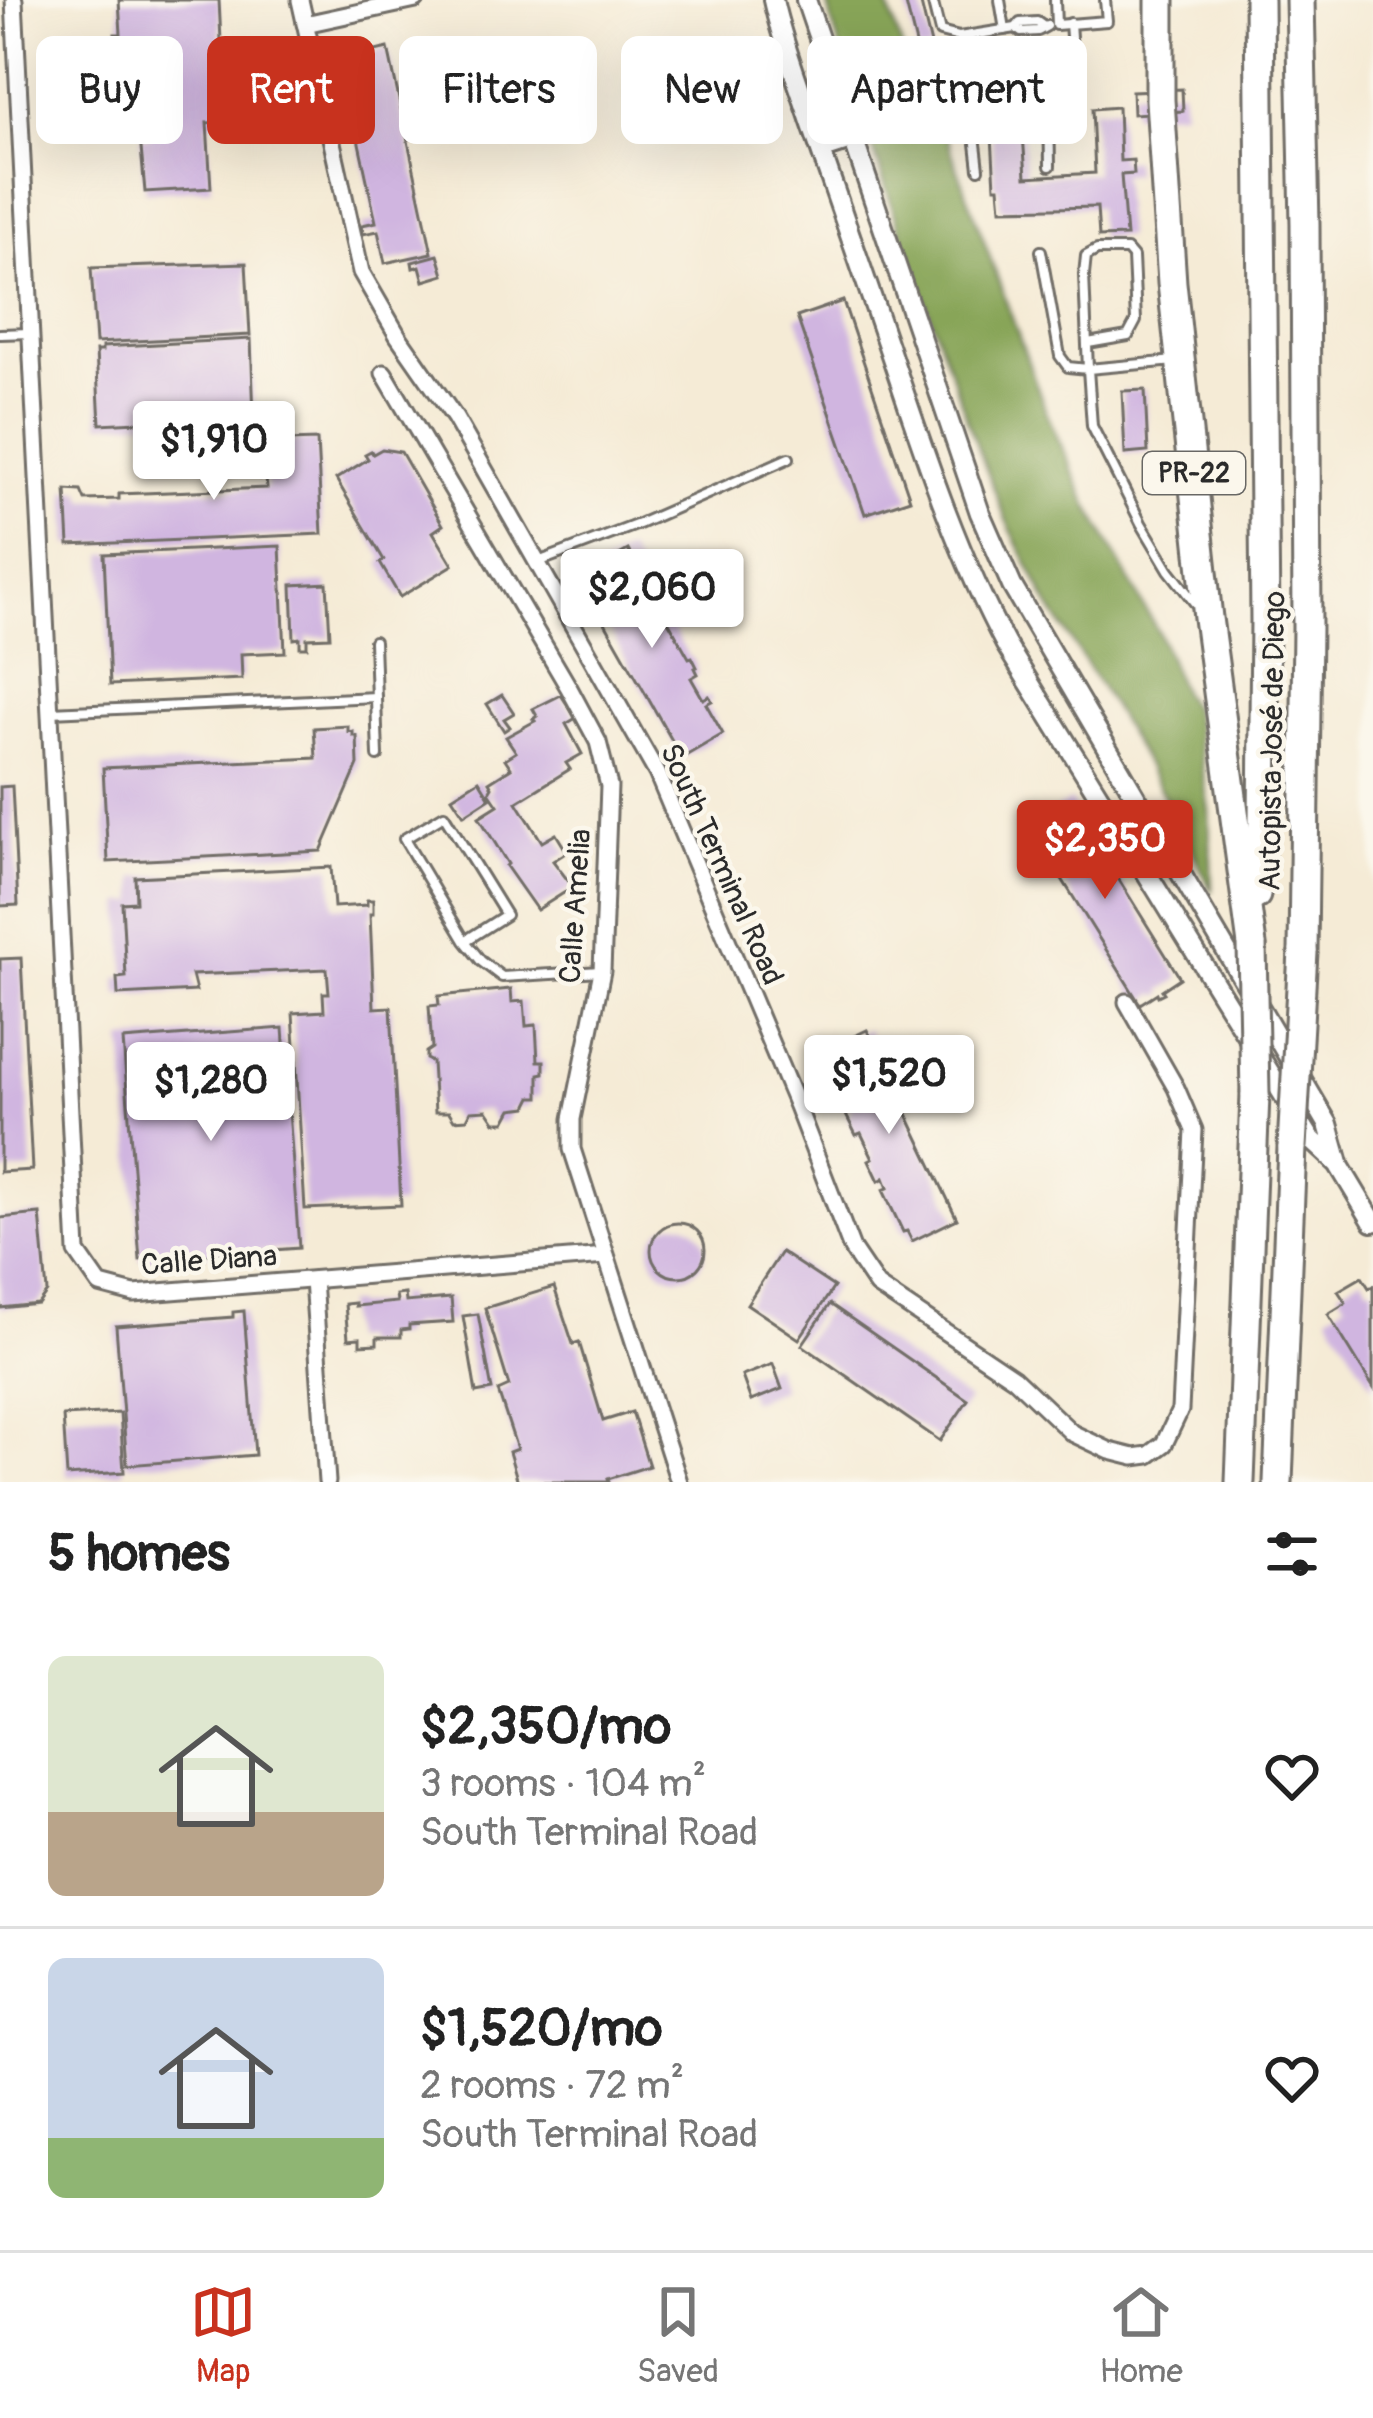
<!DOCTYPE html>
<meta charset="utf-8">
<style>
:root{--surface:#fff;--page:#f6f6f6;--text:#222;--muted:#767676;--line:#e0e0e0;--accent:#c8321e}
body{margin:0;font-family:Pangolin,sans-serif;background:var(--page);color:var(--text);height:100vh;display:flex;flex-direction:column;font-size:45px;white-space:nowrap}
*{box-sizing:border-box;margin:0}
p{font-size:39px;color:var(--muted)}
.icon{flex:none;width:66px;height:66px;fill:none;stroke:currentColor;stroke-width:2;stroke-linecap:round;stroke-linejoin:round}
.map{position:relative;height:1482px;overflow:hidden}
.side{display:flex;flex-direction:column;background:var(--surface);flex:1}
.side>*{flex:none}
.banner{position:absolute;left:36px;top:36px;width:1302px;height:108px;display:flex;gap:24px}
.price{position:absolute;translate:-50% -102px;padding:0 27px;border-radius:12px;background:#fff;color:#222;font-size:39px;line-height:78px;filter:drop-shadow(0 3px 6px #0008)}
.price::after{content:'';position:absolute;left:50%;top:72px;width:36px;height:27px;margin-left:-18px;background:inherit;clip-path:polygon(0 0,100% 0,50% 100%)}
.price.on{background:var(--accent);color:#fff}
ul{padding:0;list-style:none}
li{display:flex;align-items:center;gap:36px;height:300px;padding:0 48px}
li+li{border-top:3px solid var(--line)}
li span{display:grid;place-items:center;flex:none;width:336px;height:240px;border-radius:18px;color:#555}
li>.icon{margin-inline-start:auto}
span .icon{width:144px;height:144px;fill:#fffc;stroke-width:1}
li b{font-size:51px}
h2{display:flex;justify-content:space-between;align-items:center;height:144px;padding:0 48px;font-size:51px}
.pill{padding:0 42px;border-radius:18px;background:var(--surface);box-shadow:0 12px 48px #0002;font-size:42px;line-height:108px}
.pill.on{background:var(--accent);color:#fff}
.tabs{display:flex;justify-content:space-around;align-items:center;height:168px;border-top:3px solid var(--line);background:var(--surface);font-size:33px;color:var(--muted)}
.tabs a{display:grid;justify-items:center;gap:6px}
.tabs .on{color:var(--accent)}
.map>svg:first-child{display:block}
</style>
<div class="map">
<svg width="1373" height="1482" viewBox="0 0 1373 1482">
<rect width="100%" height="100%" fill="#fbf7ec"/>
<filter id="ink" filterUnits="userSpaceOnUse"><feTurbulence type="fractalNoise" baseFrequency=".00833" numOctaves="2"/><feDisplacementMap in="SourceGraphic" scale="24" xChannelSelector="R" yChannelSelector="G"/><feConvolveMatrix kernelMatrix="1 2 1 2 8 2 1 2 1" color-interpolation-filters="sRGB"/></filter>
<filter id="wash" filterUnits="userSpaceOnUse"><feTurbulence type="fractalNoise" baseFrequency=".004" numOctaves="4" result="noise"/><feDisplacementMap in="SourceGraphic" scale="48" xChannelSelector="R" yChannelSelector="G"/><feGaussianBlur stdDeviation="2.7" result="paint"/><feColorMatrix in="noise" values="0 0 0 0 0 0 0 0 0 0 0 0 0 0 0 0 0 1.4 0 .05"/><feComposite in="paint" operator="in"/></filter>
<g filter="url(#wash)">
<rect width="100%" height="100%" fill="#f5ebd6"/>
<path fill="#88a558" stroke="#5a6842" stroke-width="3" d="M827,0H886L932,137L945,134L1047,414L1088,505L1159,634L1182,693L1193,710L1209,810L1212,892L1178,820L1102,689L1048,604L1006,520L971,430L898,224L832,23Z"/>
<g id="blocks">
<g fill="#d0b5e0">
<path d="M119,0H219L225,122L207,123L211,188L145,192L140,137H151L150,126L125,127L123,87H118L115,34H121Z"/>
<path d="M905,0H920L932,49L918,52Z"/>
<path d="M388,48L432,253L385,263L378,231L363,234L362,225L376,222L350,101L336,104L333,92L348,89L341,59Z"/>
<path d="M1182,89L1183,111L1133,114L1132,91Z"/>
<path d="M1118,107L1120,161L1133,160L1134,174L1121,175L1126,236L1099,237L1097,207L1001,209L999,187H995L991,120L1022,119L1026,177L1095,173L1092,109Z"/>
<path d="M438,255L444,275L424,281L420,266L413,268L412,262Z"/>
<path d="M246,263L250,335L96,343L91,268Z"/>
<path d="M843,301L910,499L865,514L797,317Z"/>
<path d="M251,339L254,416L100,424L96,351H102V347Z"/>
<path d="M1145,390L1148,452L1125,454L1122,391Z"/>
<path d="M282,420V428L287,427L288,441L317,440L322,534L69,545L66,490L81,491L85,500L119,499V494L267,488L266,479H261L255,421Z"/>
<path d="M382,449L401,452L443,525L433,532L453,565L400,597L380,563L384,560L336,479L368,459L365,454L371,451L373,454Z"/>
<path d="M280,546L285,652L241,654L242,679L110,685L104,554Z"/>
<path d="M628,550L689,658L692,657L697,667L695,668L698,674L691,678L703,699L709,696L712,701L706,704L723,734L682,758L579,577Z"/>
<path d="M327,583L330,637L307,638V647H300V638L294,639L292,585Z"/>
<path d="M502,695L514,713L504,719L510,727L504,731L487,704Z"/>
<path d="M561,695L576,718L566,724L582,754L566,763L570,769L517,802L542,842L556,834L567,852L553,861L573,887L537,910L506,866L508,864L479,817L498,805L489,792L492,787L489,782L511,768L505,759L516,752L506,737L535,721L533,719L537,716L533,709Z"/>
<path d="M348,726V732L353,731V736H357L358,765L321,851L108,862L103,768L316,758L314,728Z"/>
<path d="M479,780L490,798L464,815L452,797Z"/>
<path d="M12,786L18,905L0,906V787Z"/>
<path d="M1070,801L1180,978L1162,990L1164,993L1158,996L1157,993L1140,1004L1029,826Z"/>
<path d="M331,867L334,907L367,905V900H373V914H370L374,1008L391,1007L401,1205L305,1209L293,1013L324,1011L323,993H329L327,969L192,975L196,991L118,995L117,978L126,977L122,903L136,902L135,877Z"/>
<path d="M21,958L32,1170L0,1172V959Z"/>
<path d="M511,989L512,1002L524,1001L526,1026L536,1025L538,1061H544V1073L539,1074V1097H532L527,1107L512,1109L505,1122H495L487,1110L471,1111L467,1119L454,1120L449,1112H435L432,1062L426,1059V1052L432,1048L429,1006L439,1005L438,996Z"/>
<path d="M283,1028L299,1248L140,1260L123,1040Z"/>
<path d="M867,1030L957,1219L912,1241L907,1231L903,1232L883,1190L888,1188L884,1178L879,1181L869,1160L873,1158L861,1133L856,1135L846,1115L852,1112L841,1090L837,1092L831,1080L836,1078L823,1051Z"/>
<path d="M40,1214L47,1292L38,1304L0,1308V1218Z"/>
<circle cx="678" cy="1250" r="27"/>
<path d="M781,1252L834,1287L799,1339L747,1304Z"/>
<path d="M1362,1277L1369,1288L1373,1286V1387L1328,1314L1346,1303L1338,1291Z"/>
<path d="M554,1287L573,1344L579,1342L603,1421L632,1412L649,1466L608,1479L609,1482H518L509,1452L517,1449L498,1391L509,1386L485,1308Z"/>
<path d="M405,1294L406,1302L451,1298L453,1322L409,1325V1329L401,1330V1337H377V1344L360,1345V1338L348,1339L345,1304L355,1303V1306L397,1302L396,1295Z"/>
<path d="M830,1304L968,1400L940,1441L802,1345Z"/>
<path d="M244,1311L255,1455L127,1465L116,1326L233,1317V1312Z"/>
<path d="M478,1314L492,1390L476,1393L463,1316Z"/>
<path d="M773,1364L782,1389L751,1401L742,1376Z"/>
<path d="M120,1413L124,1472L67,1476L63,1416Z"/>
</g>
</g>
</g>
<g filter="url(#ink)">
<use href="#blocks" fill-opacity="0" stroke="#726e67" stroke-width="3"/>
<g fill="none" stroke-linecap="round" stroke-linejoin="round">
<g stroke="#726e67" stroke-width="14">
<g id="service">
<path d="M932,0L940,32L959,37"/>
<path d="M1000,0L1005,30"/>
<path d="M1055,0L1056,25L1107,21L1105,0"/>
<path d="M1016,28L1021,32L1038,31L1047,26"/>
<path d="M967,68L1073,65L1070,23"/>
<path d="M1049,106L1050,166"/>
<path d="M824,154L971,106L1074,104L1073,65"/>
<path d="M979,169L967,68L959,37L1016,28L1020,23L1037,22L1044,27"/>
<path d="M1041,251L1060,356L1068,367L1088,369L1084,275L1086,256L1097,250H1127L1133,257L1136,321L1128,336L1088,343"/>
<path d="M0,334L30,333"/>
<path d="M1175,361L1088,369L1092,426L1141,523L1169,570L1195,603"/>
<path d="M538,562L639,524L789,458"/>
<path d="M374,641L378,756"/>
<path d="M51,712L376,697"/>
<path d="M465,941L506,915L444,815L404,839L465,941L481,961L502,977L601,971"/>
</g>
</g>
<g stroke="#726e67" stroke-width="21">
<g id="minor">
<path d="M14,0L77,1252L100,1285L134,1294L606,1256"/>
<path d="M300,0L361,272L398,336L455,418L657,773L797,1106L852,1249L877,1286L1014,1378L1072,1433L1110,1451L1134,1457L1149,1455L1164,1444L1180,1410L1194,1130L1176,1088L1127,1002"/>
<path d="M305,24L416,0"/>
<path d="M384,373L569,688L598,742L609,786L602,971L572,1119V1149L679,1482"/>
<path d="M313,1280L327,1482"/>
</g>
</g>
<g stroke="#726e67" stroke-width="24">
<g id="tertiary">
<path d="M773,0C782,42 798,82 811,122C831,180 851,238 871,296C912,413 947,535 1006,645L1310,1138L1337,1163"/>
<path d="M806,0L980,513L1012,586L1328,1124L1340,1167L1373,1222"/>
</g>
</g>
<g stroke="#726e67" stroke-width="33">
<g id="motorway">
<path d="M1160,0V100L1172,283L1208,618L1252,945"/>
<path d="M1300,0L1305,224L1307,627L1303,952"/>
<path d="M1256,895L1263,823L1265,620L1259,0"/>
<path d="M1240,1482L1255,1094"/>
<path d="M1278,1482L1292,1147"/>
</g>
</g>
<use href="#service" stroke="#fff" stroke-width="8"/>
<use href="#minor" stroke="#fff" stroke-width="15"/>
<use href="#tertiary" stroke="#fff" stroke-width="18"/>
<use href="#motorway" stroke="#fff" stroke-width="27"/>
<g stroke="#726e67" stroke-width="33" stroke-linecap="butt">
<g id="motorway-bridge">
<path d="M1252,945L1255,1094"/>
<path d="M1292,1147L1303,952"/>
</g>
</g>
<use href="#motorway-bridge" stroke="#fff" stroke-width="27"/>
</g>
</g>
<g text-anchor="middle" stroke-width="9" stroke-linejoin="round" paint-order="stroke">
<rect fill="#fbf7ec" stroke="#696865" stroke-width="3" x="1143" y="452" width="102" height="42" rx="9"/>
<g font-size="27" font-weight="bold" fill="#2b2b2b">
<text x="1194" y="482">PR-22</text>
</g>
<g font-size="30" fill="#2b2b2b" stroke="#fbf7ec">
<text transform="translate(1272 741) rotate(-89)" y="10">Autopista José de Diego</text>
<text transform="translate(722 864) rotate(66)" y="10">South Terminal Road</text>
<text transform="translate(575 906) rotate(-86)" y="10">Calle Amelia</text>
<text transform="translate(209 1260) rotate(-4)" y="10">Calle Diana</text>
</g>
</g>
</svg>
<b class="price" style="left:214px;top:503px">$1,910</b>
<b class="price" style="left:652px;top:651px">$2,060</b>
<b class="price on" style="left:1105px;top:902px">$2,350</b>
<b class="price" style="left:889px;top:1137px">$1,520</b>
<b class="price" style="left:211px;top:1144px">$1,280</b>
<div class="banner">
<a class="pill">Buy</a>
<a class="pill on">Rent</a>
<a class="pill">Filters</a>
<a class="pill">New</a>
<a class="pill">Apartment</a>
</div>
</div>
<section class="side">
<h2>5 homes<svg class="icon" aria-label="filters" viewBox="0 0 24 24"><path d="M4 7h16M4 17h16"/><circle cx="9" cy="7" r="2"/><circle cx="15" cy="17" r="2"/></svg></h2>
<ul>
<li><span style="background:linear-gradient(#dfe7d0 65%,#b9a48a 0)"><svg class="icon" aria-label="home" viewBox="0 0 24 24"><path d="M3 11l9-7 9 7M6 9v11h12V9"/></svg></span><div><b>$2,350/mo</b><p>3 rooms · 104 m²</p><p>South Terminal Road</p></div><svg class="icon" aria-label="heart" viewBox="0 0 24 24"><path d="M12 20l-8-8c-3-5 5-10 8-4 3-6 11-1 8 4z"/></svg></li>
<li><span style="background:linear-gradient(#c9d6e8 75%,#8fb573 0)"><svg class="icon" aria-label="home" viewBox="0 0 24 24"><path d="M3 11l9-7 9 7M6 9v11h12V9"/></svg></span><div><b>$1,520/mo</b><p>2 rooms · 72 m²</p><p>South Terminal Road</p></div><svg class="icon" aria-label="heart" viewBox="0 0 24 24"><path d="M12 20l-8-8c-3-5 5-10 8-4 3-6 11-1 8 4z"/></svg></li>
</ul>
</section>
<nav class="tabs">
<a class="on"><svg class="icon" aria-label="map" viewBox="0 0 24 24"><path d="M3 6l6-2 6 2 6-2v14l-6 2-6-2-6 2zM9 4v14M15 6v14"/></svg>Map</a>
<a><svg class="icon" aria-label="saved" viewBox="0 0 24 24"><path d="M7 4h10v16l-5-4-5 4z"/></svg>Saved</a>
<a><svg class="icon" aria-label="home" viewBox="0 0 24 24"><path d="M3 11l9-7 9 7M6 9v11h12V9"/></svg>Home</a>
</nav>
